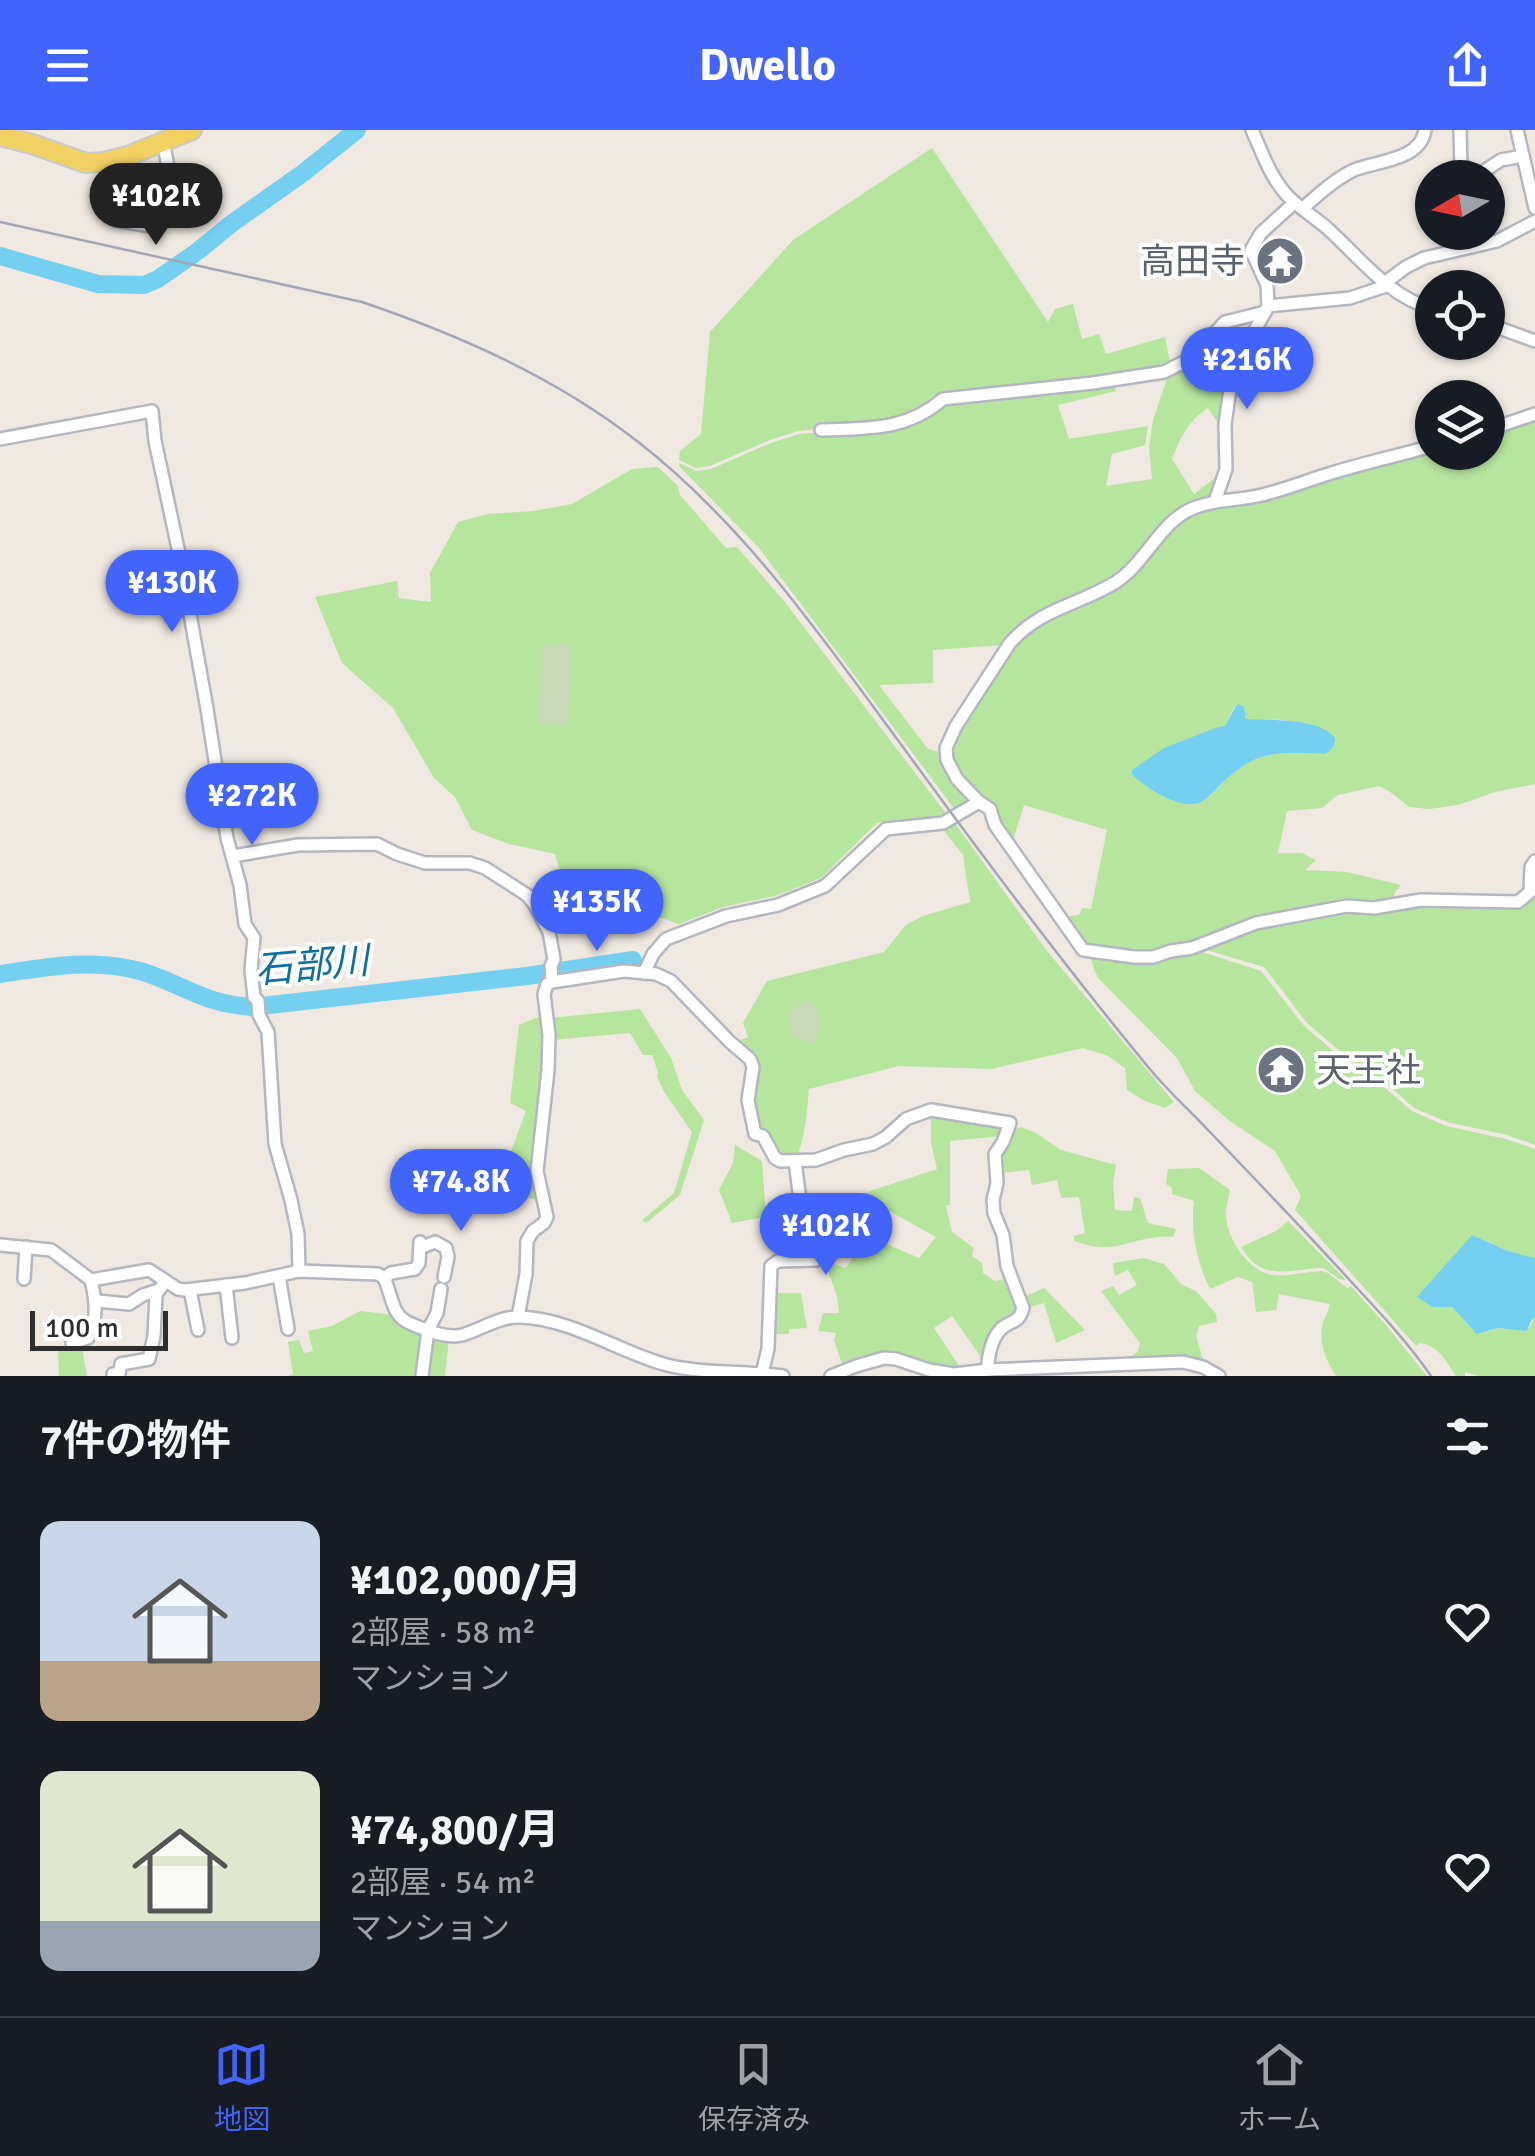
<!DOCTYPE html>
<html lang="ja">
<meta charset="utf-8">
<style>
:root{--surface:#171b24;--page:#20242c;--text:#f1f3f6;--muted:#9ea1a6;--line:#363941;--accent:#4264fb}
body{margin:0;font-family:Signika,"Noto Sans JP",sans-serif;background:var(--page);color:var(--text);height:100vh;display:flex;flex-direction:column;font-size:38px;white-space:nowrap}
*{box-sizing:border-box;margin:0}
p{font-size:32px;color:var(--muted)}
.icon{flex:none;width:55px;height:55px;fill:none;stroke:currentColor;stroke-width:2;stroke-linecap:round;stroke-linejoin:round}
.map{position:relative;height:1246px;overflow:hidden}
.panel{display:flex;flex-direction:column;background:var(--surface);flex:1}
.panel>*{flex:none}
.needle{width:65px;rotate:261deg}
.fabs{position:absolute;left:1415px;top:30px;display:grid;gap:20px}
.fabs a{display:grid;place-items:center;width:90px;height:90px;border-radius:50%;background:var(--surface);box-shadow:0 2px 8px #0004;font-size:50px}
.scale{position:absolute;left:30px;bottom:25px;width:138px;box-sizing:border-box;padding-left:10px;border:5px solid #2e2e2e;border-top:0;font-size:28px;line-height:35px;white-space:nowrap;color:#2e2e2e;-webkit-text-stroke:8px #fff;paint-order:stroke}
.price{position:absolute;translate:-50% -85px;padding:0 22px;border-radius:35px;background:var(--accent);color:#fff;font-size:32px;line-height:65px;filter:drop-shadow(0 2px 5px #0008)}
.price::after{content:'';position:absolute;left:50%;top:60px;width:30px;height:22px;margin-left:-15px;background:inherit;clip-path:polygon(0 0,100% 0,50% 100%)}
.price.current{background:#222;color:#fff}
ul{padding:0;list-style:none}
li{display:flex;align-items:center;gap:30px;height:250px;padding:0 40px}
li span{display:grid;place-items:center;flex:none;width:280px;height:200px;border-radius:20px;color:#555}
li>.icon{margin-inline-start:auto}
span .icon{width:120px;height:120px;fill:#fffc;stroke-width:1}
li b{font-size:42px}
h2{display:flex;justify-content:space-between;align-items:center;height:120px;padding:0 40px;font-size:42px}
header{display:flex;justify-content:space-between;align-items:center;height:130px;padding:0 40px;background:var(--accent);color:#fff;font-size:45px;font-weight:800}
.menu{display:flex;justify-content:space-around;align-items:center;height:140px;border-top:2px solid var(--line);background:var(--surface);font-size:28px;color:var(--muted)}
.menu a{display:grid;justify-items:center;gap:5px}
.menu .current{color:var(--accent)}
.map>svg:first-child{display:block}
</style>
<header><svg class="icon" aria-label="menu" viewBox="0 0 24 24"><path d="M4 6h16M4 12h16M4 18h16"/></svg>Dwello<svg class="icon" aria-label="share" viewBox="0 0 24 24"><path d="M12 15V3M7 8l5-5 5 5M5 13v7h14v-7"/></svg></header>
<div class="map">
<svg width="1535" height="1246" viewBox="0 0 1535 1246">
<rect width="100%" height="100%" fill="#efe9e1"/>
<g fill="#b6e59e" fill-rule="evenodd">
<path d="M932,18L1048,192L1055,179L1073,174L1082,209L1099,204L1106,224L1165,207L1171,237L1065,253L942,266L910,289L798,301L770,310L710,336L696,338L679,330L680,321L701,304L710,202L793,110Z"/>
<path d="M1197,226L1228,251L1222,299L1208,278C1188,291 1181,307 1172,329L1194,364L1223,342L1214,368L1189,376L1115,449L1004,515L933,520V553L879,555L928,619L942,623L971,671L956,681L759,418L679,336V333L696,341L711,339L771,313L799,304L864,299L942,272L1114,253L1116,261L1058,275L1069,309L1148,296L1145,315L1112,324L1106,356L1152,349L1149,317L1153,290L1169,242Z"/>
<path d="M1535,286V654L1495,662L1458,675L1429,679L1409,677L1389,661L1379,656L1338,665L1322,678L1287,681L1278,723H1302L1316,730L1305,740L1347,742L1401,755L1395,762L1393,770L1373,775L1347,773L1152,824L1084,818L1062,787L1079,785L1082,778L1091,779L1107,700L1024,675L1012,714L964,653L951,627L952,615L974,574L1022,501L1119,453L1181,388L1192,380L1432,319V322H1488V303ZM1235,576L1246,589L1286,590L1326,624C1302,624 1279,620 1256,629C1243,635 1229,646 1219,656C1214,661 1207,669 1201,672C1183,682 1146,658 1132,645L1134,639L1218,597L1225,596Z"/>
<path d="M658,337L677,355L680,365L726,418L737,417L784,471L948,686L877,693L821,748L775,766L723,777L679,794L564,754L555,724L509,714L472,700L455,667L434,648L393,578L342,533L315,467L397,451L399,468L431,472L430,443L458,392L488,384L534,381L572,374L632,339Z"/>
<path d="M954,692L1047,821L1174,972L1165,978L1143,970L1127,960L1125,938L1108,926L1083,918L991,939L899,936L809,959C807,983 805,1007 796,1030L783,1031L756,1002L752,968L756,939L738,911L748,907L743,893L767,851L884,822L906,795L923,786L970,772L963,725L941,697Z"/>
<path d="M1535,763V1015L1507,1005L1447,992L1414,978L1386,953L1354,933L1307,893L1264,837L1200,818L1257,795L1338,780L1404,774L1468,775Z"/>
<path d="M1196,820L1261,841L1304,896L1351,936L1384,957L1412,981L1446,996L1506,1009L1535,1019V1128L1508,1121L1472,1105L1432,1177H1452L1478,1204L1498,1198L1527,1201L1535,1187V1246H1478L1465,1242V1246H1456C1446,1231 1439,1216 1420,1213L1416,1216L1295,1080L1301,1066L1275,1021L1231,992L1195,961L1177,928L1099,849L1094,840L1090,824Z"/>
<path d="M640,879L671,928L682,960L704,990L680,1065L646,1093L642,1090L674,1063L692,1002L664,962L657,946L658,942L652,925H643L630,903L551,910L549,888Z"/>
<path d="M545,884L541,980L543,1072L527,1067L492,1071L491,1062L502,1045L526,981L510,973L519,895Z"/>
<path d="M931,982L997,994L1003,999L1002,1006L950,1011V1074L946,1076L952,1102L974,1118L972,1126L982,1133L983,1143L995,1151L1007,1149L1019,1178L983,1230L952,1186L934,1198L961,1239L944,1240L903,1226L843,1237L834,1210L836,1203L818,1201L823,1183H839L837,1166L824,1131L846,1138L862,1113L842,1097L823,1115L808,1100L802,1073L820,1063L836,1079L873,1060L937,1039L931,1013ZM884,1078L936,1107L919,1128L852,1099L849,1094Z"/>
<path d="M1021,997L1036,1003L1061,1020L1116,1035L1113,1054L1115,1080L1132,1081L1134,1067L1140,1068L1148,1093L1176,1099L1173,1107C1146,1104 1124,1119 1099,1117C1091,1117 1082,1113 1074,1111V1106L1085,1103L1079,1067L1061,1068L1057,1050L1032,1055L1029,1040L1000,1043L998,1028L1014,999Z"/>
<path d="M735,1015L762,1031L766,1087L732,1093L719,1060L733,1033Z"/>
<path d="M1199,1038L1230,1060C1229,1067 1226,1076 1226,1084C1226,1107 1248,1142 1273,1145C1289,1147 1306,1141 1322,1141L1328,1143L1347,1158L1351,1156L1386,1195L1427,1246H1336C1325,1229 1317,1211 1324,1190C1326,1185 1329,1180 1330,1174L1279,1164L1276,1180L1256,1182L1252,1152L1238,1147L1210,1159C1197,1133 1190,1099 1194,1071L1172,1064V1058L1166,1054L1168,1039Z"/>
<path d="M1288,1091L1346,1150C1337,1151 1331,1141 1322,1138C1287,1139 1263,1153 1241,1117L1276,1101Z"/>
<path d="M1143,1128L1164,1134L1181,1154L1196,1161L1216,1184L1217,1192L1199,1196L1196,1206L1204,1233L1183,1227L1128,1229L1138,1221L1140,1213L1101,1161L1113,1156L1119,1165L1137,1155L1128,1140L1115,1146L1113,1133Z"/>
<path d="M1044,1158L1085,1200L1056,1213L1044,1173L1027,1178L1024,1167Z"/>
<path d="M771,1163H801L807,1198L789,1199V1204H772Z"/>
<path d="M360,1181L394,1185L403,1197L449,1208L445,1246H288L293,1244L288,1212L299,1210L304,1223L313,1221L308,1201L332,1196Z"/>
<path d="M82,1217L87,1246H59L58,1219Z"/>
</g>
<g fill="#c8d9b8">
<path d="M543,514L571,515L568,595L539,594Z"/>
<path d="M811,871C823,883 819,896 817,910L810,913L793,907L788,885L793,878Z"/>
</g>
<g fill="#75cff0">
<path d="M1239,574L1244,577L1246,589C1269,590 1321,588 1335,608L1334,616L1326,624C1302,624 1279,620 1256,629C1243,635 1229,646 1219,656C1214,661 1207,669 1201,672C1183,682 1146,658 1132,645V640L1164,618L1218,597L1225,596L1236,576Z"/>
<path d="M1472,1105L1508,1121L1535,1128V1187L1531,1191L1527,1201L1498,1198L1477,1204L1452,1177H1432L1417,1167Z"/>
</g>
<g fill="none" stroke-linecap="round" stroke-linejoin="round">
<g stroke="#75cff0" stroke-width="18">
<path d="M0,126L98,154L144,155L158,149L198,121L231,94L303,43L357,0"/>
<path d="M0,844C47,837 93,828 140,841C165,848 188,862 213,870C226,874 239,876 252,877L527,846L633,830"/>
</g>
<g stroke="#b4b7c1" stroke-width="16">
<g id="minor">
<path d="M1252,0C1262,22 1269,44 1285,63C1296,76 1313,86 1327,98C1358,126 1391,169 1432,178"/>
<path d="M1460,0L1461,38L1478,45L1501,30L1523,26"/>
<path d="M1517,0L1535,78"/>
<path d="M113,30L126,56L115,90L156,97L174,68L163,11"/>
<path d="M1303,78C1319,64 1335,49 1354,40C1377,31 1421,30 1425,0"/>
<path d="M1386,152L1406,137L1424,128L1497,111L1535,91"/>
<path d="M1268,176L1267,155L1251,120L1261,103L1294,73"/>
<path d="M1488,194L1535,211"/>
<path d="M821,300C868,298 906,301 943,269L1093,253L1164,242L1190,229L1225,192L1265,182L1268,176L1350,168L1389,155"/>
<path d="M1488,300L1535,284"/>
<path d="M0,309L152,281L155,311L179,423L207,579L227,708L240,755L245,794L254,808L251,840L254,867L258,871L259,885L268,902L275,1014L291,1070L298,1104L299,1141"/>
<path d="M1432,316C1400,325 1368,332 1335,342C1311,349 1287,359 1262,365C1237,371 1210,369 1187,381C1158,397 1144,434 1116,452C1079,475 1041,478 1010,513L956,596L946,618L947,630L957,649L979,672L990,679L995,695L1083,820L1134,827H1153L1171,821L1192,818L1256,793L1347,776L1374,778L1421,770L1518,772L1530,762L1531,737L1535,731"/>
<path d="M1215,371L1226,339L1225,294L1232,246L1237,232L1265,182"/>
<path d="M233,726L298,715L377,714L397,724L425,733H470L485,738L527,765L535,775L549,802L554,829L551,836L552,852L547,854L544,864L549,905L548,940L537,1041L547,1087L544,1093L533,1101L527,1111L526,1144L518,1187"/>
<path d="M644,843L653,824L666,809L726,786L778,775L825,756L886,699L943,693L979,672"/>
<path d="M552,852L624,841L656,844L671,851L730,912L750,929L753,937L748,970L755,1004L763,1006L775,1028L780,1031L816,1030L844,1020L873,1014L886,1007L906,989L931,980L1010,993L1003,1012L995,1024L997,1053L993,1070L994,1083L1003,1105L1007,1136L1023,1178C1018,1196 1010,1189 1000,1200C992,1209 987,1227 988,1240"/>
<path d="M0,1115L51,1120L91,1150L149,1140L178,1159L185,1160L245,1153L299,1141L378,1144L384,1148C392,1164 391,1185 409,1193C424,1199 445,1209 462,1205C481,1200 499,1186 520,1187C573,1189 618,1222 667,1235C705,1244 745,1241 783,1246"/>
<path d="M420,1118L435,1112L446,1118L448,1127L444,1147"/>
<path d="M279,1146L288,1199"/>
<path d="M384,1148L391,1143L415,1139L419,1133L420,1112"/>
<path d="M24,1149L26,1117"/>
<path d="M226,1155L232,1208"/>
<path d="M190,1160L198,1200"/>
<path d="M97,1171L129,1174L143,1165L159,1160"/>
<path d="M72,1213L88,1208C98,1189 96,1171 91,1150"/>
<path d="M762,1243L768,1219L771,1136L778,1131L816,1130L821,1128C826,1111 809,1108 803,1094L795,1031"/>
<path d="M113,1244H119L121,1234L149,1229L154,1206L156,1164L166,1151"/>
<path d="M422,1246L428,1200L437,1183L441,1159"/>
<path d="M831,1246L856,1236L884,1228L896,1229L929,1240L954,1244L988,1240L1183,1232L1203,1237L1219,1246"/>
</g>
</g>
<g stroke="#c9c9c9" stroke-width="22">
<path id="primary" d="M0,6L32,14L86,33L104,32L128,26L192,0"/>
</g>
<use href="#minor" stroke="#fff" stroke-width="11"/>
<use href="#primary" stroke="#f2d163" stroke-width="18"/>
<path stroke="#a3a6b8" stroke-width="2.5" d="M0,92L362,172C459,205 555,247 637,311C743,393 821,506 900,613C980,723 1062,833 1149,938C1167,960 1188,979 1208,1000C1258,1052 1308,1104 1356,1157C1383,1186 1409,1214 1431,1246"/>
</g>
<defs>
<g id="temple-disc" transform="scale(2.5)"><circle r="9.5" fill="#6b7280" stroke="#fff"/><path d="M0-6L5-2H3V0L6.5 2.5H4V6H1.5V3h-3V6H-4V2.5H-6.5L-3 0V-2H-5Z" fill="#fff"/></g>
</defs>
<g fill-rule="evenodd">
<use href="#temple-disc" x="1280" y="131"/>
<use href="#temple-disc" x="1281" y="940"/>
</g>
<g text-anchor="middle" stroke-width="8" stroke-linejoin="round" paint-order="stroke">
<g font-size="35" fill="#5b616d" stroke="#fff" text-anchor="end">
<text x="1245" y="143">高田寺</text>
<text x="1316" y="952" text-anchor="start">天王社</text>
</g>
<g font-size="38" font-style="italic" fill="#0d6fa3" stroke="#fff">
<text transform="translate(312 835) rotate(-5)" y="13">石部川</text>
</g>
</g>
</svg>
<div class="fabs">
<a><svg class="needle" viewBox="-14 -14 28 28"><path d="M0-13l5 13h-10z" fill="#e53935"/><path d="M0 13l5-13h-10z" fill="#9ea1a6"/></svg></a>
<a><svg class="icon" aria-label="locate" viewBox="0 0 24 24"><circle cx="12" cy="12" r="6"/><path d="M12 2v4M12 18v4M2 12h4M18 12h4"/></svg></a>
<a><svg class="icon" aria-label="layers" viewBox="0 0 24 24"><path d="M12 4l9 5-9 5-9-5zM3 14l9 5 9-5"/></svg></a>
</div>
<div class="scale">100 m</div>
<b class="price current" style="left:156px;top:118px">¥102K</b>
<b class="price" style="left:1247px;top:282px">¥216K</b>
<b class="price" style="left:172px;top:505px">¥130K</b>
<b class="price" style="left:252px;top:718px">¥272K</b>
<b class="price" style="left:597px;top:824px">¥135K</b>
<b class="price" style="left:461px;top:1104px">¥74.8K</b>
<b class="price" style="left:826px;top:1148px">¥102K</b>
</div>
<section class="panel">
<h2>7件の物件<svg class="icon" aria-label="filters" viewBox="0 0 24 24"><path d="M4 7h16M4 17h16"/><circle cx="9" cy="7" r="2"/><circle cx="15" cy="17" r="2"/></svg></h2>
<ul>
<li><span style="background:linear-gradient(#c9d6e8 70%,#b9a48a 0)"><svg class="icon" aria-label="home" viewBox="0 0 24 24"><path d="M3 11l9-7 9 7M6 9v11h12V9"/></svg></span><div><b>¥102,000/月</b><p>2部屋 · 58 m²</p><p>マンション</p></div><svg class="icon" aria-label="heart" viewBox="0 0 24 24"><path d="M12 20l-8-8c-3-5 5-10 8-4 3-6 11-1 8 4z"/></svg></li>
<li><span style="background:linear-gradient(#dfe7d0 75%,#9aa5b1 0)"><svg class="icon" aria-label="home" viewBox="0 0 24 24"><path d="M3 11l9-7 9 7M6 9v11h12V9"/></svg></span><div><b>¥74,800/月</b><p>2部屋 · 54 m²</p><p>マンション</p></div><svg class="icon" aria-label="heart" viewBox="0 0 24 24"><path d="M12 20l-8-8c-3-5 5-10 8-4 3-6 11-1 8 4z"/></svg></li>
</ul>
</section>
<nav class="menu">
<a class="current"><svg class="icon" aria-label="map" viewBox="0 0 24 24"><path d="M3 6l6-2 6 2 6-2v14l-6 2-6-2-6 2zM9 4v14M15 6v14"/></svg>地図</a>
<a><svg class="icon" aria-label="saved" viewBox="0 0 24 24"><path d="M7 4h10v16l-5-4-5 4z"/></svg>保存済み</a>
<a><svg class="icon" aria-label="home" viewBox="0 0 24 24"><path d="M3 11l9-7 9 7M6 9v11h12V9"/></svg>ホーム</a>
</nav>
